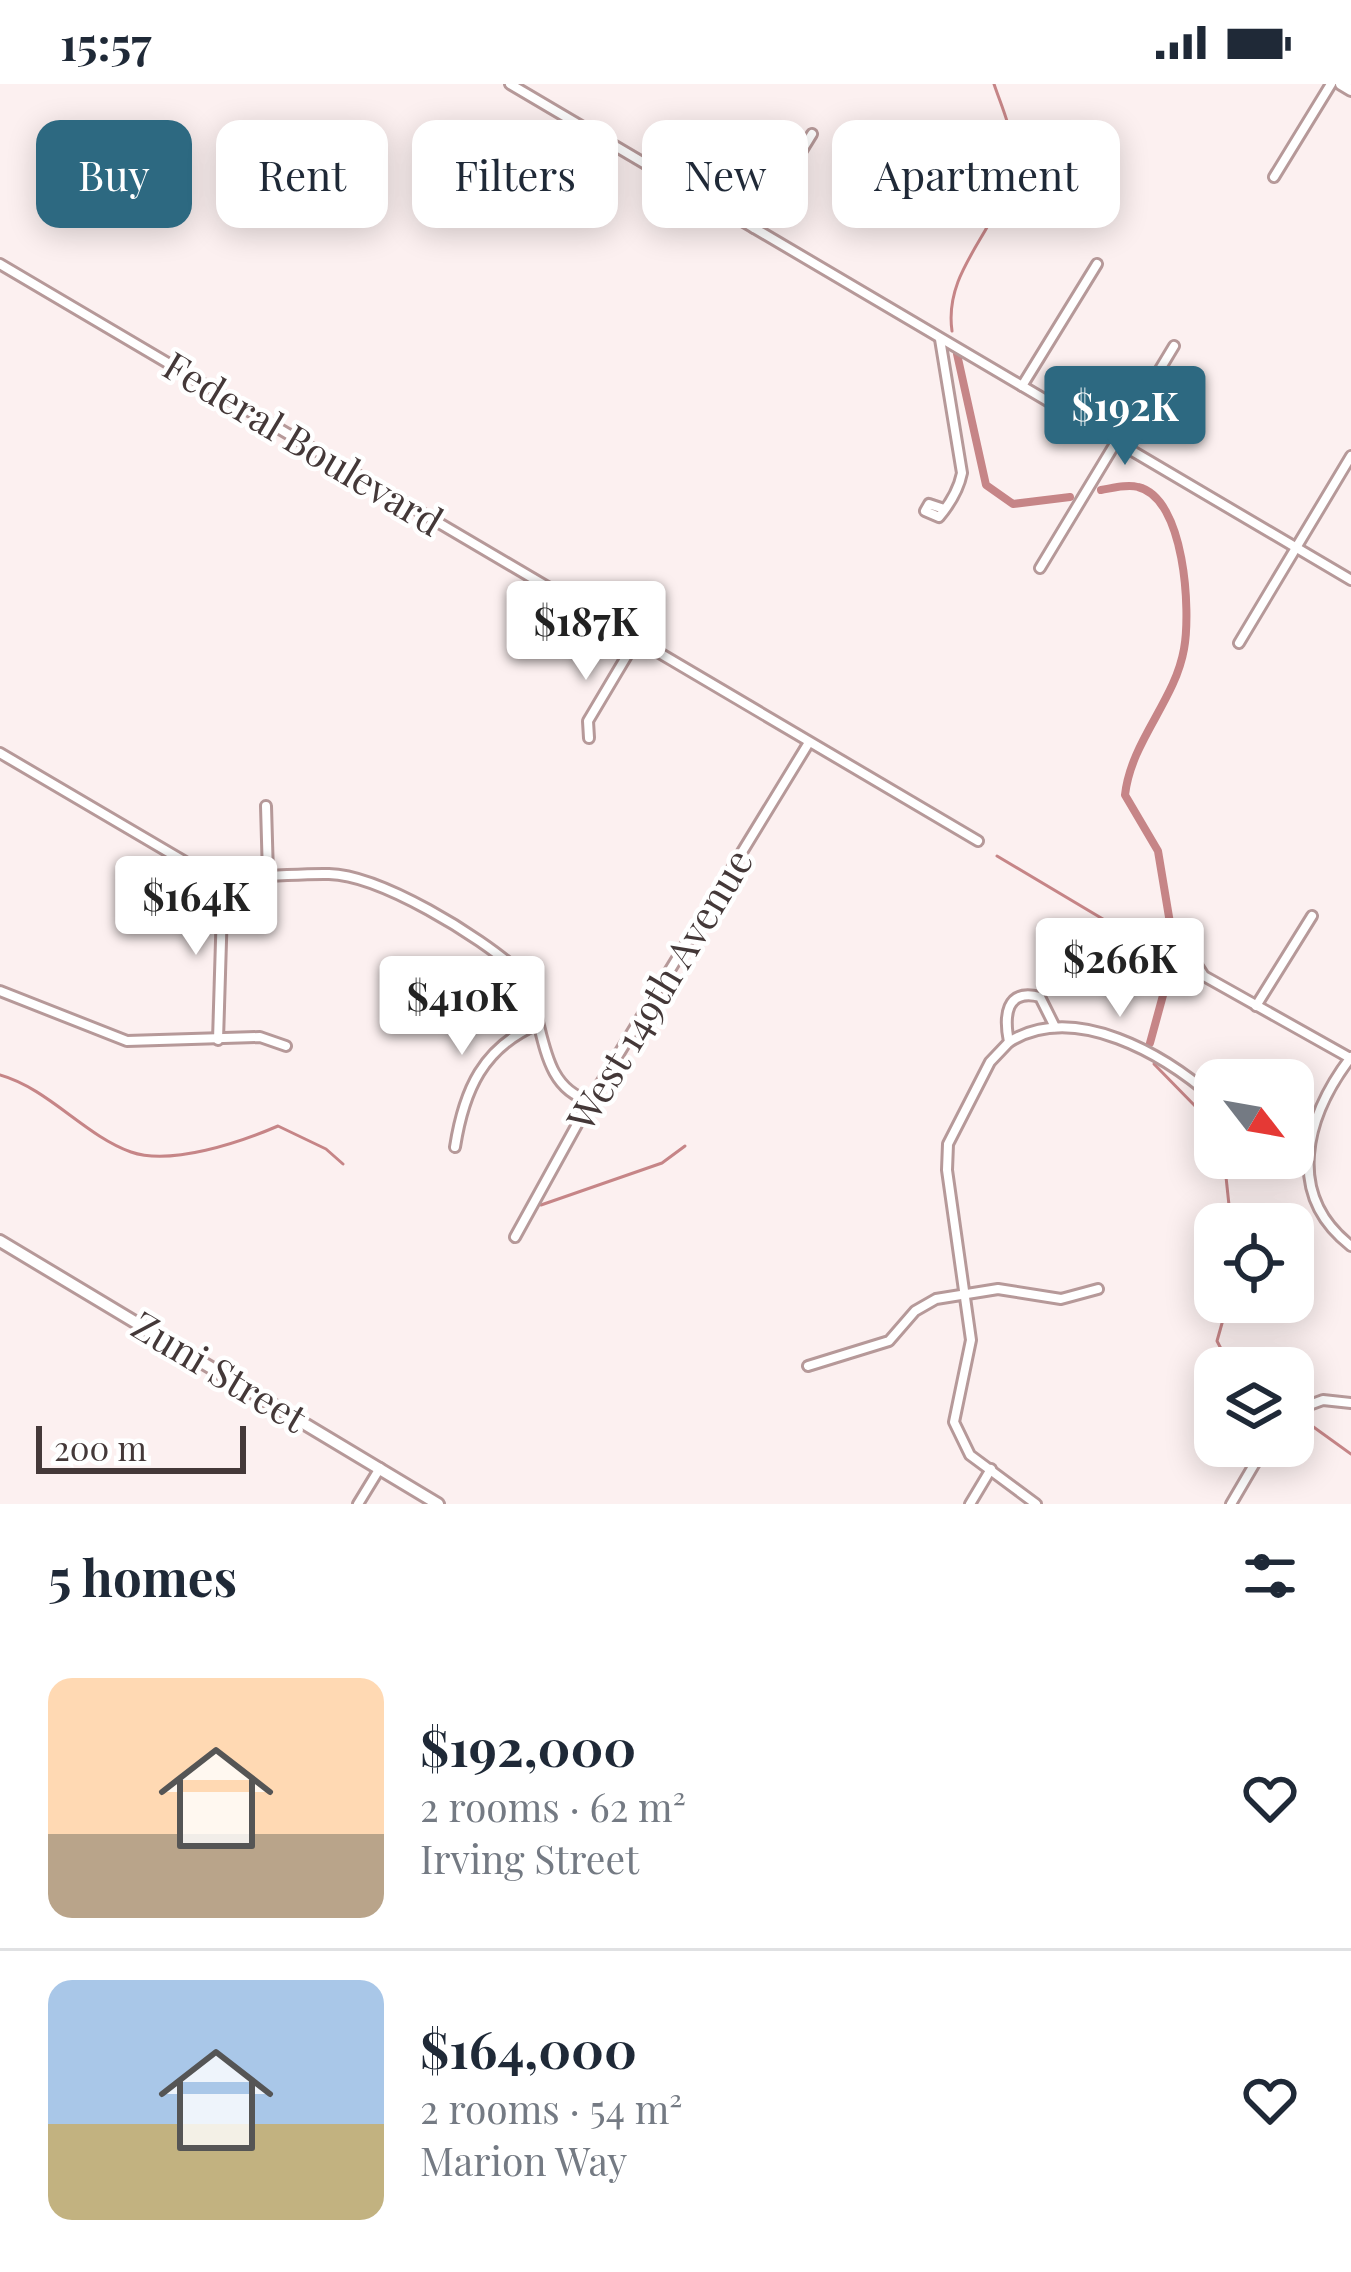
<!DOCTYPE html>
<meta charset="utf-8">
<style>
:root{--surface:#fff;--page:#f6f6f7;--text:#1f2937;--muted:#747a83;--line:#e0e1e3;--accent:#2d6981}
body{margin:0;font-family:"Playfair Display",serif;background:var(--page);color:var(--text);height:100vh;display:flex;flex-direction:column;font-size:45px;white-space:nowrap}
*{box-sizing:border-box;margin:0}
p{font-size:39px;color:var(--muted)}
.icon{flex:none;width:66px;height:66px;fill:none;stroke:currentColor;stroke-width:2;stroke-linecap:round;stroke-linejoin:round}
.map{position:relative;height:1420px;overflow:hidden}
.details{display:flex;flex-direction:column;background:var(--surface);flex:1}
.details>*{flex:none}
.guide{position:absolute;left:36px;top:36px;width:1281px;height:108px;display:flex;gap:24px}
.needle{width:78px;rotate:121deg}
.fabs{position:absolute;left:1194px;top:975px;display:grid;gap:24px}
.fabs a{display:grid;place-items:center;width:120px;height:120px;border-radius:24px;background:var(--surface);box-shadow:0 6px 30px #0003;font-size:60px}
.scale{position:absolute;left:36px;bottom:30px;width:210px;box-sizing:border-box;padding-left:12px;border:6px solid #443838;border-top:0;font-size:33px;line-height:42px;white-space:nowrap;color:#443838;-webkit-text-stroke:9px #fff;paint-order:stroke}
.price{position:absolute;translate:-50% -102px;padding:0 27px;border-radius:12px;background:#fff;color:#222;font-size:39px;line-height:78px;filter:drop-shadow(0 3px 6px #0008)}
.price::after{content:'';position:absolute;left:50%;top:72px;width:36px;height:27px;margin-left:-18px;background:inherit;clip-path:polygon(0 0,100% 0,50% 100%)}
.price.on{background:var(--accent);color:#fff}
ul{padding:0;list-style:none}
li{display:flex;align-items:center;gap:36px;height:300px;padding:0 48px}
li+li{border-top:3px solid var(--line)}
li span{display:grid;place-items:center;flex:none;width:336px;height:240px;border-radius:24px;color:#555}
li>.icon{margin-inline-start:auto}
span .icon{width:144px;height:144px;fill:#fffc;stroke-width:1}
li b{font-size:51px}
h2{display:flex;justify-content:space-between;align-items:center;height:144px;padding:0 48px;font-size:51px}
.pill{padding:0 42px;border-radius:24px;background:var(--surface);box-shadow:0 6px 30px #0003;font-size:42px;line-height:108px}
.pill.on{background:var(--accent);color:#fff}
.status{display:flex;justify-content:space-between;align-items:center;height:84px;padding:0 60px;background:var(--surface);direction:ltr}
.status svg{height:33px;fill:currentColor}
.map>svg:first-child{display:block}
</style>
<div class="status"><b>15:57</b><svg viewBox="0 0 49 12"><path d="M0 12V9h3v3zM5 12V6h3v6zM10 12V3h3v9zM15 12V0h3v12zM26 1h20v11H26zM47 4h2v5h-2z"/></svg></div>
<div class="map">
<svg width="1351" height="1420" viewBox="0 0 1351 1420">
<defs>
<pattern id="park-crowns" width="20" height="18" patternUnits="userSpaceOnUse" patternTransform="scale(3)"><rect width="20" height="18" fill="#f3c4c4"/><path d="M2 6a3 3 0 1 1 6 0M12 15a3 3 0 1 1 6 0" fill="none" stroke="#d2a9a9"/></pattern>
</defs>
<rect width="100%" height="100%" fill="#fcf0f0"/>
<circle fill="url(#park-crowns)" cx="63" cy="93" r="13"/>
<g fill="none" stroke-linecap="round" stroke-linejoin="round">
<g stroke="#c68587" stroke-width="3">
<path d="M952,247C942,177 1014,138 1012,64C1011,42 1001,21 994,0"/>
<path d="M997,772L1170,875"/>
<path d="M1154,980L1198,1025L1215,1053"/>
<path d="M0,991C49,1005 84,1051 131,1068C171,1082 241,1058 278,1042L326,1065L343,1080"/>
<path d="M1224,1074L1231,1140"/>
<path d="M541,1121L662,1079L685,1062"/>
<path d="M1228,1218L1217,1257L1231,1284"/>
<path d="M1301,1334L1351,1370"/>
</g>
<g stroke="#c68587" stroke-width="8">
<path d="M957,270L986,401L1013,420L1070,413"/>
<path d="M1101,406C1113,404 1127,400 1138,403C1185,414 1191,527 1184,565C1175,617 1131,657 1125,711L1158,767L1171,845L1168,893L1150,959"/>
</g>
<g stroke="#b69999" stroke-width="14">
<g id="street">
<path d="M510,0L1351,496"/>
<path d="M1274,93L1331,0"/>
<path d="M754,144L812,50"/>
<path d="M0,180L978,757"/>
<path d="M940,255L962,389C959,404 949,421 939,433L925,427L929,420L944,425"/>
<path d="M1022,302L1097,180"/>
<path d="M1040,484L1174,262"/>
<path d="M1239,559L1351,372"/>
<path d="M589,654L588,637L635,558"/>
<path d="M0,669L199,786C241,798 286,789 329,790C380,791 480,852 518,887C548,927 533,1001 590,1017"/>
<path d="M266,722L268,791"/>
<path d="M1193,875L1204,892L1350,974"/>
<path d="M0,907L127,957L260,953L286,962"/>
<path d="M1256,922L1312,832"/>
<path d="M218,956L223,791"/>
<path d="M1009,958C1075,917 1165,971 1215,1015"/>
<path d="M1351,973C1306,1032 1284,1110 1351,1162"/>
<path d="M1293,1058L1308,1060"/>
<path d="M455,1063C464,1006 483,963 538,940"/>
<path d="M515,1153L590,1017L808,660"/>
<path d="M808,1282L889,1257L915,1227L936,1215L998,1205L1061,1215L1098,1205"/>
<path d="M1293,1327L1323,1316L1351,1319"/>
<path d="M358,1420L380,1384"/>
<path d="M970,1420L991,1385"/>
<path d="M1036,1420L970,1371L954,1338L971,1256L947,1086L948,1060L990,978L1009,958C1004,933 1005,904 1040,913L1055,943"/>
<path d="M1231,1420L1265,1362"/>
</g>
</g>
<g stroke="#b69999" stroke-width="16">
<g id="secondary">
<path d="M1341,0L1351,6"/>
<path d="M0,1157L438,1420"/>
</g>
</g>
<use href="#street" stroke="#fff" stroke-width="8"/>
<use href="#secondary" stroke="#fff" stroke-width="10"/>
</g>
<g text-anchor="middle" stroke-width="9" stroke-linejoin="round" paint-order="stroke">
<g font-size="39" fill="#443838" stroke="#fff">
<text transform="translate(303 360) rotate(31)" y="14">Federal Boulevard</text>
<text transform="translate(660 906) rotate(-59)" y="14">West 149th Avenue</text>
<text transform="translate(219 1288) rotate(31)" y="14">Zuni Street</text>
</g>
</g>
</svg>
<div class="fabs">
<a><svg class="needle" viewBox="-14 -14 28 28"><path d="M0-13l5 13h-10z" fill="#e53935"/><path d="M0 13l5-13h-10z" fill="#747a83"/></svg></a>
<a><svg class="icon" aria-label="locate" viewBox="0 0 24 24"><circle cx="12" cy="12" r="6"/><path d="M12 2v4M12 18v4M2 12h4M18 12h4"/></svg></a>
<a><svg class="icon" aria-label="layers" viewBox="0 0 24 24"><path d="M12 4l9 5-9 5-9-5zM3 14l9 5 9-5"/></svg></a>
</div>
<div class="scale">200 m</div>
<b class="price on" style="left:1125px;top:384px">$192K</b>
<b class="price" style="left:586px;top:599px">$187K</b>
<b class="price" style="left:196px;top:874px">$164K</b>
<b class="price" style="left:1120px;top:936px">$266K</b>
<b class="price" style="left:462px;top:974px">$410K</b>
<div class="guide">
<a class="pill on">Buy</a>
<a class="pill">Rent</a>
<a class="pill">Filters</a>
<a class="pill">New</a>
<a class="pill">Apartment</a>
</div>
</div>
<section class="details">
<h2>5 homes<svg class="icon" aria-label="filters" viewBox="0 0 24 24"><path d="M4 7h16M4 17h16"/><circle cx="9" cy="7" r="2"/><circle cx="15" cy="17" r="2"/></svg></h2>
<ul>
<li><span style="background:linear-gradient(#ffd9b3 65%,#b9a48a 0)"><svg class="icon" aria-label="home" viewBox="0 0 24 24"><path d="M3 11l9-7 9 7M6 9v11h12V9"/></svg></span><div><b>$192,000</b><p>2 rooms · 62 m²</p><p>Irving Street</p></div><svg class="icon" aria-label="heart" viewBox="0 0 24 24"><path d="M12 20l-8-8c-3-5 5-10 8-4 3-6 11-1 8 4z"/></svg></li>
<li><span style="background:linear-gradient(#a9c7e8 60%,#c2b280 0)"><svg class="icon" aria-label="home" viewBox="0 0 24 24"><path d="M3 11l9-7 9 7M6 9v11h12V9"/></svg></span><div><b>$164,000</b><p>2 rooms · 54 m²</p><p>Marion Way</p></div><svg class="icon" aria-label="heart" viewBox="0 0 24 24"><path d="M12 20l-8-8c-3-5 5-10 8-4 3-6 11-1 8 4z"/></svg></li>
</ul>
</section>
